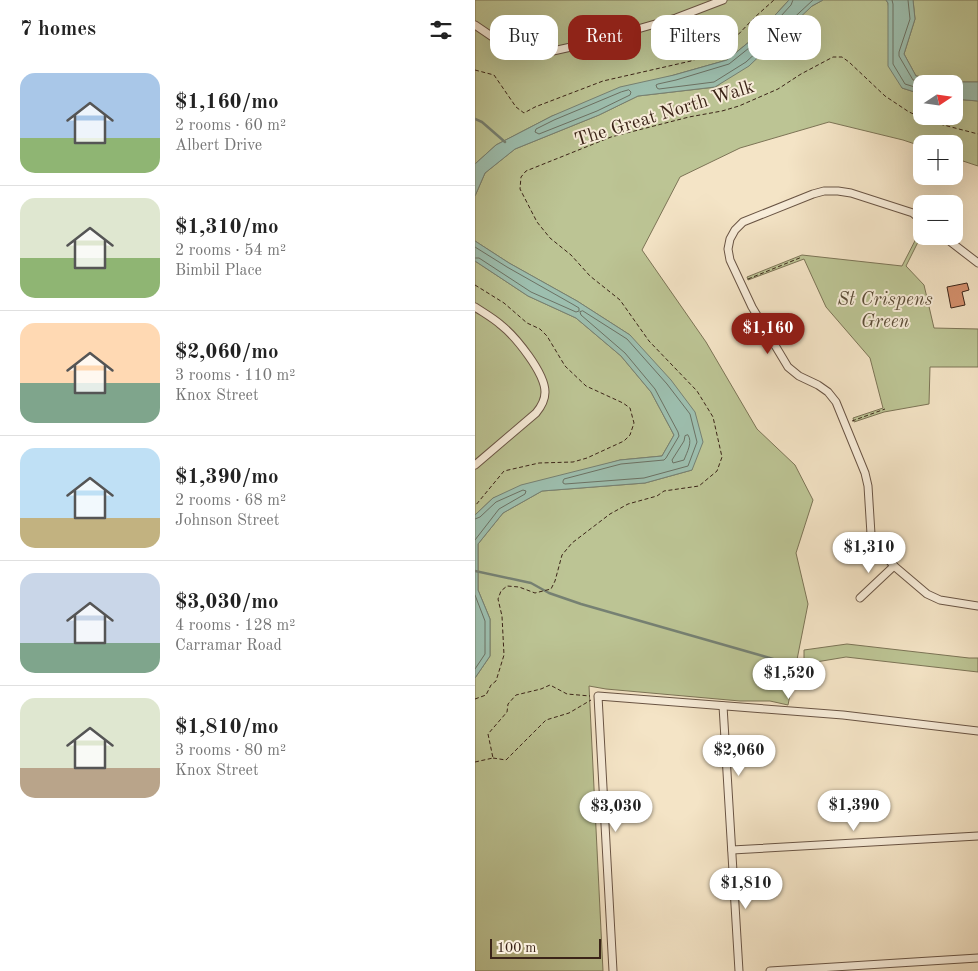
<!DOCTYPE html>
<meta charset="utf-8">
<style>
:root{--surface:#fff;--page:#f2f2f2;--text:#222;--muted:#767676;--line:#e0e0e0;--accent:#8f2418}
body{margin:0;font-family:"Old Standard TT",serif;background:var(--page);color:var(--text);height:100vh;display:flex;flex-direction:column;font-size:19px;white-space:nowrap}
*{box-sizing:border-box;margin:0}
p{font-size:16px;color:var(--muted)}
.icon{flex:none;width:28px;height:28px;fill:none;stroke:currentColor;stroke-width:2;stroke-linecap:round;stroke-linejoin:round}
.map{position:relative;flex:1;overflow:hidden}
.drawer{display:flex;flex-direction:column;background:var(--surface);width:475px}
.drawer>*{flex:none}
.hud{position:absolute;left:15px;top:15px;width:412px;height:45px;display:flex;gap:10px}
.needle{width:32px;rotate:77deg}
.fabs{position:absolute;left:438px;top:75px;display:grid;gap:10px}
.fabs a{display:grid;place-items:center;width:50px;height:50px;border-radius:10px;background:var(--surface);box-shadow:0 5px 20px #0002;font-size:25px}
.scale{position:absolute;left:15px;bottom:12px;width:111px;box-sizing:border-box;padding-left:5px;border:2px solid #3b2418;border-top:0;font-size:14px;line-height:18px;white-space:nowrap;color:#3b2418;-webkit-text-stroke:4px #f8edda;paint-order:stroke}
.price{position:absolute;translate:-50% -42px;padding:0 11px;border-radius:18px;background:#fff;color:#222;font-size:16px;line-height:32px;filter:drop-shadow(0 1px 2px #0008)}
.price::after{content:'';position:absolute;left:50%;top:30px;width:15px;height:11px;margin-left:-8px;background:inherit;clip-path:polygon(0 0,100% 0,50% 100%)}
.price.current{background:var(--accent);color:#fff}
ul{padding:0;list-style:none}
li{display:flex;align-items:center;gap:15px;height:125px;padding:0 20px}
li+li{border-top:1px solid var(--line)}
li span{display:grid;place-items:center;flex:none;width:140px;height:100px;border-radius:15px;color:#555}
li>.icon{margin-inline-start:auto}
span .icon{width:60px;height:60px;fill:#fffc;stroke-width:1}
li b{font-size:21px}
h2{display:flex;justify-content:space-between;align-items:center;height:60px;padding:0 20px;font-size:21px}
.pill{padding:0 18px;border-radius:15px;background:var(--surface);box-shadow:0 5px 20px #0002;font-size:18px;line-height:45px}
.pill.current{background:var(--accent);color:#fff}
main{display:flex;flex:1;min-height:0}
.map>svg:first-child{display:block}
</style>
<main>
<section class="drawer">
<h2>7 homes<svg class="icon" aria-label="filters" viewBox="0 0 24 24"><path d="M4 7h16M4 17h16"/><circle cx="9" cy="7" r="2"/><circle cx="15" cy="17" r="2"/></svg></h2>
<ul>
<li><span style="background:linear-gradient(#a9c7e8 65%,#8fb573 0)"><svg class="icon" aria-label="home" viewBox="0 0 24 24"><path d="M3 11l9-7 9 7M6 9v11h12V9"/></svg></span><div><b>$1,160/mo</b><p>2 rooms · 60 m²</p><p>Albert Drive</p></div></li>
<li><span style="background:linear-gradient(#dfe7d0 60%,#8fb573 0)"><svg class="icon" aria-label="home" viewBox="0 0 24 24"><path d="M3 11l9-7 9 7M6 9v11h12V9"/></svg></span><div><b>$1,310/mo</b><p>2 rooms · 54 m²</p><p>Bimbil Place</p></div></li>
<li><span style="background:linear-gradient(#ffd9b3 60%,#7fa58c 0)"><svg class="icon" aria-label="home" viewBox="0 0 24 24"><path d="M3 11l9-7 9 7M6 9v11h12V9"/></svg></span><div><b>$2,060/mo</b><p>3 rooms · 110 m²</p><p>Knox Street</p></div></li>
<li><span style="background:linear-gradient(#bfe0f5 70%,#c2b280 0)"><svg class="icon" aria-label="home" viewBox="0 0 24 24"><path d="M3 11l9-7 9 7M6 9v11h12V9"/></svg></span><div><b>$1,390/mo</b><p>2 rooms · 68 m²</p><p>Johnson Street</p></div></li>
<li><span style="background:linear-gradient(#c9d6e8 70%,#7fa58c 0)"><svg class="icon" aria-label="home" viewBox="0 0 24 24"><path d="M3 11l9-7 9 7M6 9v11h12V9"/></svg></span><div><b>$3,030/mo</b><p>4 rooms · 128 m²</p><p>Carramar Road</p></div></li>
<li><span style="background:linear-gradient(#dfe7d0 70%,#b9a48a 0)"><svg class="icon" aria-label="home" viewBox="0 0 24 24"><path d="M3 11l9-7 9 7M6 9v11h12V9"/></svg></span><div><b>$1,810/mo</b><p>3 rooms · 80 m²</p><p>Knox Street</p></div></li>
</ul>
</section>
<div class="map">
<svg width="503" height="971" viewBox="0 0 503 971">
<rect width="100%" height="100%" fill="#f4e4c6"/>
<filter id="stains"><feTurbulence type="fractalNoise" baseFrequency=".004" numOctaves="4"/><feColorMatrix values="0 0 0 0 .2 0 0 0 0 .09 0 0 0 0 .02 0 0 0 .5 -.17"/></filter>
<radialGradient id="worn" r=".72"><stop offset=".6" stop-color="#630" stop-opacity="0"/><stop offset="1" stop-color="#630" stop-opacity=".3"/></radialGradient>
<g fill="#bcc494" stroke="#7c7456">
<path d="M0,0H314L280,37L252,60L199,75L77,116L21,145L0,164Z"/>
<path d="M348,0H411L413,3L427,88L446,94V116H479V99L503,101V166L479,158V144H446V146L428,140L354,122L265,148L205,177L167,250L231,342L282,429L320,465L338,500L321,553L333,604L313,705L295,701H265L131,689L114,686L128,971H0V678L15,656V619L3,590V544L28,513L67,491L170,483L217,470L155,335L102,301L34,263L0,241V196L10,173L40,149L124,115L163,96L241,87L337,6Z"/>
<path d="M438,0H503V82H483L441,76L429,54L440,19Z"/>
<path d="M445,231L446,232V236L431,266L449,285L459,328L503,329V367H455L454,404L409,412L379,422L378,418L408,408L395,358L351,307L329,259L273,280L272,277L327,255L427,266Z"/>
<path d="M0,261L53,296L101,318L146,356L176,392L199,435L187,456L145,460L18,498L0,515Z"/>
<path d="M372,644L494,658H503V672L371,657L329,664V650Z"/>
</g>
<g fill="#9dbfaf" stroke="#768173">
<path d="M314,0H348L337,6L274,66L240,87L163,96L124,115L40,149L10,173L0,196V164L21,145L77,116L145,87L199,75L252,60L280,37Z"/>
<path d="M411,0H438L440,19L429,54L441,76L483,82H503V101L479,99V84H446V94L427,88L413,66V3Z"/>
<path d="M0,241L34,263L102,301L155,335L196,380L220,412L228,442L217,470L170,483L67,491L28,513L3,544V590L15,619V656L0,678V515L18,498L46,485L145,460L187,456L199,435L176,392L146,356L101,318L53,296L0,261Z"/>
</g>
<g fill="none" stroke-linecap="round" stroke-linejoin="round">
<g stroke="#6c7264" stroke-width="1">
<path d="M318,0L316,5L284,40L254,64L201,80L183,84L181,85L182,88L184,89L239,82L271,62L338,0"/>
<path d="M417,0L418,4V64L430,84L446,89"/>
<path d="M433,0L435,19L424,52V56L438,80L457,84"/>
<path d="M154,90L156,92L155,95L122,111L64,134L60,132L61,129L79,120L146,92Z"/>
<path d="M0,247L32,267L99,305L104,308V311L101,312L56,292L4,258H0"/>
<path d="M108,311L152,339L192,384L215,414L222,442L213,466L169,478L90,484L88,483V481L89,479L146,464L189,460L191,458L204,436L203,432L180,389L150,353L106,315L105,312Z"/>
<path d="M213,435C218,442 212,452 209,460L198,463L197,460L209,441L210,436Z"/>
<path d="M0,519L5,517L21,502L48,490L51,491L50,494L24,509L0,540"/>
<path d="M0,595L10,621V654L0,669"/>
</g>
<g stroke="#768173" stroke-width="2.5">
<path d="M0,119L7,122L30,142"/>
<path d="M0,571L56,583L74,593L106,604L288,656L321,666"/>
</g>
</g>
<path fill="#d6916e" stroke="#3b2418" d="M492,283L494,290L487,292L490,305L476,308L472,287Z"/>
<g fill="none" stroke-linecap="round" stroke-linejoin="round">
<g stroke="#695444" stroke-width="9">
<g id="street">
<path d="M0,25L25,42L37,47L50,51H78L114,43L201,18L248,0"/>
<path d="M446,220L438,213L376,193L363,191H349L338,194L268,222L260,230L255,239L253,249L255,260L277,307L313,367L324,376L343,385L353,392L361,402L390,473L393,486L396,534L402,546L419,566L452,594L465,600L503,606"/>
<path d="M468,236L503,263"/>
<path d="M0,307C9,313 18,318 26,325C41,337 70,373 70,392C70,401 66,407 61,413L0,465"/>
<path d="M385,598L419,566"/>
<path d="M248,706L264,971"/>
<path d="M257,850L503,836"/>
<path d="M138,971L123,696L368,715L503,731"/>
<path d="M295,971L503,958"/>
</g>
</g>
<g stroke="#3b2418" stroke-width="1" stroke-dasharray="4 2.5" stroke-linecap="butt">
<path d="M0,70L19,75L41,107L49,113L60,107L128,81L216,61L245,50L256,42L280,17L299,0"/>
<path d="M273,279L327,257"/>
<path d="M0,285L29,303L52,323L65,329L72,336L90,366L111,386L148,403L155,408L159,423L155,435L149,441L112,458L98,462L64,463L29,471L0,506"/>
<path d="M377,421L410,409"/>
<path d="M0,699L11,695L16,685L21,681L29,655L27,616L23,599L26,591L32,586L44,587L60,593L76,589L80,581L87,555L97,543L135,514L153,504L182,496L189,491L224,486L242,471L247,457L238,417L222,391L174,341L145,300L115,276L96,255L75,238L62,222L45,189L46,177L51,171L136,137L214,117L247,111L264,106L303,89L326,74L358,57H367L374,62L410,96L434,112L457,122L503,134"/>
<path d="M18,758L31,760L71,720L94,713L116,700"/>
<path d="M0,762L18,758L13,734L32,712L33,704L41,695L66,689L75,685L92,694L115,696"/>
</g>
<use href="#street" stroke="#f8edda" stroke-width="7"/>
</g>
<g text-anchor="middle" stroke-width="4" stroke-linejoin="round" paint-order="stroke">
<g font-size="19" fill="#3b2418" stroke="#f8edda">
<text transform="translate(189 112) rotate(-17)" y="7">The Great North Walk</text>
</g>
<g font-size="19" font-style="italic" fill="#5b4c37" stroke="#f8edda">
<text x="410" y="305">St Crispens<tspan x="410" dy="22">Green</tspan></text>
</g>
</g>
<rect width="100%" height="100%" filter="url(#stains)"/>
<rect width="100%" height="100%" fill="url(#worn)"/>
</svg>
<div class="fabs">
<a><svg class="needle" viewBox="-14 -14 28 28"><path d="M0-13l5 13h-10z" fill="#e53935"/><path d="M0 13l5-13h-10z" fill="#767676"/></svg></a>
<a>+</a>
<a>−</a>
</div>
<div class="scale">100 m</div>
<b class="price current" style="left:293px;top:355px">$1,160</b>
<b class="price" style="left:394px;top:574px">$1,310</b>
<b class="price" style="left:314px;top:700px">$1,520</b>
<b class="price" style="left:264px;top:777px">$2,060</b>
<b class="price" style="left:379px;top:832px">$1,390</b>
<b class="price" style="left:141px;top:833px">$3,030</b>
<b class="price" style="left:271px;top:910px">$1,810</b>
<div class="hud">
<a class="pill">Buy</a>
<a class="pill current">Rent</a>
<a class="pill">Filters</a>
<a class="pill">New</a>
</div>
</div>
</main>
